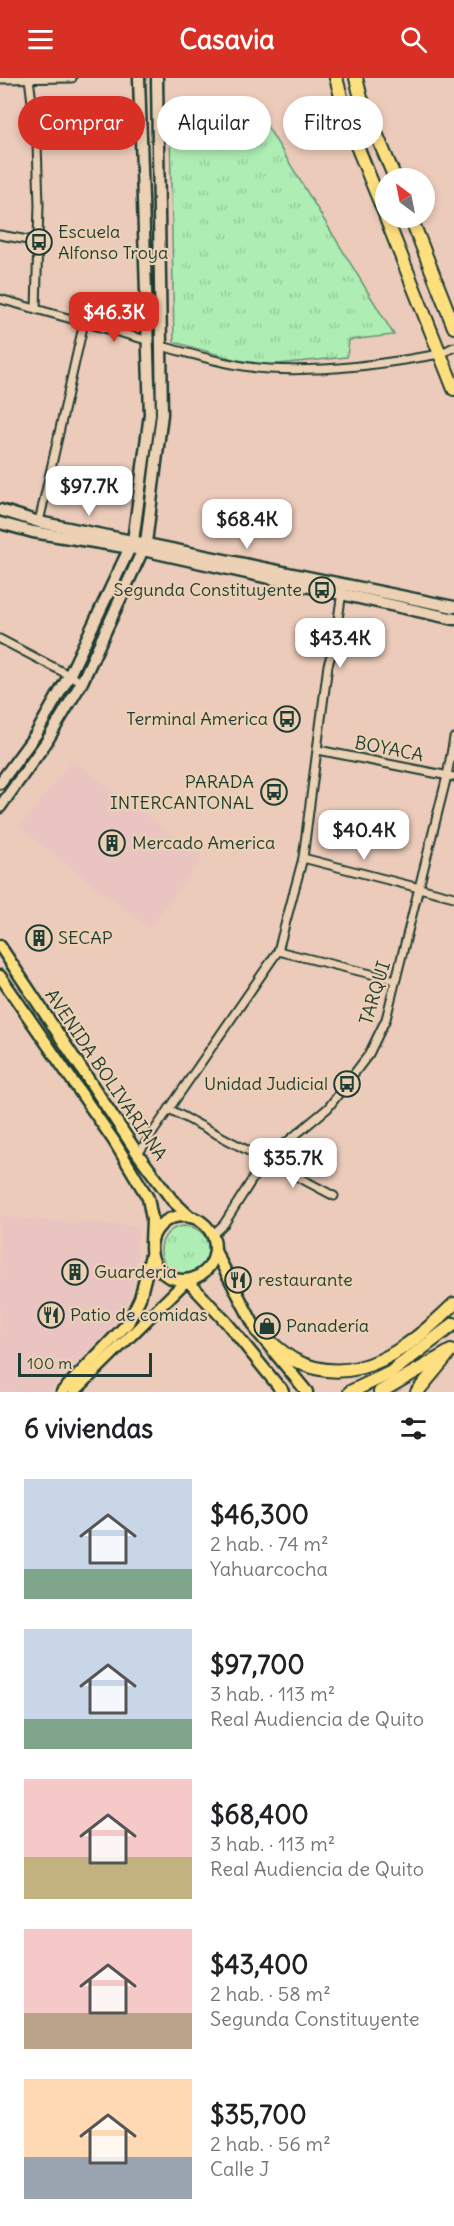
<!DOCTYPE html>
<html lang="es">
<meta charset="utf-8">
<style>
:root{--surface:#fff;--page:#f6f6f6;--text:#202124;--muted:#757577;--accent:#d93025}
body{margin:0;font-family:Delius,sans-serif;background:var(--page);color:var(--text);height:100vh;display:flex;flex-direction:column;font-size:22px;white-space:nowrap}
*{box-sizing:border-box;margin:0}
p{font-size:20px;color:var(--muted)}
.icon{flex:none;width:33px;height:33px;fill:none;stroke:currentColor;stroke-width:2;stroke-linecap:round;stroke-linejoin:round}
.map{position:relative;height:1314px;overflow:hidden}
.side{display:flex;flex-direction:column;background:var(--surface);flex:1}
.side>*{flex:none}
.top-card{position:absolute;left:18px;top:18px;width:418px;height:54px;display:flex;gap:12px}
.needle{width:39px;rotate:328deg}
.fabs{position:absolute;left:375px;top:90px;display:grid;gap:12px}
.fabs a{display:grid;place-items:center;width:60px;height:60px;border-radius:50%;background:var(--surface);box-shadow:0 3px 9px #0003;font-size:30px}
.scale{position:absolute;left:18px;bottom:15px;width:134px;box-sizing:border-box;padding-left:6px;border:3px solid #1f3d34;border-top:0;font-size:16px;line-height:21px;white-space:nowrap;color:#1f3d34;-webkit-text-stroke:4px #edd1b4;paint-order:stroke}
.price{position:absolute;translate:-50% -51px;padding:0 14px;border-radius:12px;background:#fff;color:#222;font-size:20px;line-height:39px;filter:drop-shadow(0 2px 3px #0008)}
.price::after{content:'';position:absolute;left:50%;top:36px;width:18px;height:14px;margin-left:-9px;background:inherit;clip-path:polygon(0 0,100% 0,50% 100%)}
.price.current{background:var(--accent);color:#fff}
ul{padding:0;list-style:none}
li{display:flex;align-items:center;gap:18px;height:150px;padding:0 24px}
li span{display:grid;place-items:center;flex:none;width:168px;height:120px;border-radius:0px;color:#555}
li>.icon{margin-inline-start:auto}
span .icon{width:72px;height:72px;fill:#fffc;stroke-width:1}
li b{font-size:26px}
h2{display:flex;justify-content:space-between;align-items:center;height:72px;padding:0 24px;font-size:26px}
.pill{padding:0 21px;border-radius:27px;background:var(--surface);box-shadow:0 3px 9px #0003;font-size:21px;line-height:54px}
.pill.current{background:var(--accent);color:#fff}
header{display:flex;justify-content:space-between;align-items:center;height:78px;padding:0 24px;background:var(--accent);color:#fff;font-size:27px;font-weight:800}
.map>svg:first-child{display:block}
</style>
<header><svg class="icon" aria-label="menu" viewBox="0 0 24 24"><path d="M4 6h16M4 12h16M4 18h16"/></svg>Casavia<svg class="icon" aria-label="search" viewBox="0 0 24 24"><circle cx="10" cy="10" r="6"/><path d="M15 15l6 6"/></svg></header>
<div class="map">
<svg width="454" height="1314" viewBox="0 0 454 1314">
<defs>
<pattern id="park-tufts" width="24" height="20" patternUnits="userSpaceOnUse" patternTransform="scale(1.5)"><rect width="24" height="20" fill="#aeedb4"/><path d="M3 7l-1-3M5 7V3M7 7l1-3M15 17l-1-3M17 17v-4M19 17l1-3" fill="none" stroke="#95cc9b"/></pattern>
</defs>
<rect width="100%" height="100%" fill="#eccbba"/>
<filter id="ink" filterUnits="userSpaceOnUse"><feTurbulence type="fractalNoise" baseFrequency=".0167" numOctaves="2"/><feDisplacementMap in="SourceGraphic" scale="12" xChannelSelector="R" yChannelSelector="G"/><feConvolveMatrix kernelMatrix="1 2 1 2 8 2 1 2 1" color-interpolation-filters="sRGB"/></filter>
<g filter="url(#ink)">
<g fill="#eac4c1">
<path d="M73,682L202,780L149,850L19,749Z"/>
<path d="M0,1139L138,1148L137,1180L131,1216L120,1240L48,1314H0Z"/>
</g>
<g fill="url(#park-tufts)" stroke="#669574" stroke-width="1.5">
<path d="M250,20L394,257L349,262L347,279L258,288L174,264L170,50L173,24Z"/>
<circle cx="185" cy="1172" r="24"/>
</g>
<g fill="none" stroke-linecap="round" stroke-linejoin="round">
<g stroke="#1f3d34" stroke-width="11">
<g id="street">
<path d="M29,0L37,65L39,127L36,231"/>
<path d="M0,1L72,0"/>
<path d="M37,65L90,59"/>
<path d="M0,157L39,164"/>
<path d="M0,221L150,263"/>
<path d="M161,268C196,277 233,289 269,291C327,294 383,286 440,276L454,269"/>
<path d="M39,444L84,244"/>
<path d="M0,561L82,604"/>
<path d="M318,672L454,699"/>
<path d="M303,780L454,819"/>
<path d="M278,873L395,902"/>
<path d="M169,1031L334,1118"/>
<path d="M138,1076L278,873L303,780L328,587L334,568L342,514"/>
<path d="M212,1157L224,1146L264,1083L328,1030L369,976L386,941L447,698L454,660"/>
</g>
</g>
<g stroke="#1f3d34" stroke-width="15">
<g id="secondary">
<path d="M0,432L39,444L454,529"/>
<path d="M0,445L33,454L143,472L454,541"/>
<path d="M0,705L36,656L69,598L133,463L150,336L139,0"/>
<path d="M0,729L47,663L82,604L146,465L162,336L157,0"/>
</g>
</g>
<g stroke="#1f3d34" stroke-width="15">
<g id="primary">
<path d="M0,868L138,1076L172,1122L190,1139"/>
<path d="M0,898L114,1063L148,1120L152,1141L151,1165"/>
<circle cx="183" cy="1170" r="32"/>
<path d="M215,1173L257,1253L307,1314"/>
<path d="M187,1202L227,1245L283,1314"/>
<path d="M62,1314L128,1245L140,1220L151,1177"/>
<path d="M74,1314L187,1202"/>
</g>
</g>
<g stroke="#1f3d34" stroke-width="16">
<g id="highway">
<path d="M336,0L350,51L386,139"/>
<path d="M356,0L361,20L395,100"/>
<path d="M386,140L454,311"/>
<path d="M411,140L454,249"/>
<path d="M257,1253C269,1262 281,1274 294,1282C357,1314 411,1268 454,1226"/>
<path d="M280,1310L282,1314"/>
<path d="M350,1314L390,1295L454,1246"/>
<path d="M380,1314L451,1273"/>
<path d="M417,1314L446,1279"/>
</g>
</g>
<use href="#street" stroke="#edd1b4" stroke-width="7"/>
<use href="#secondary" stroke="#edd1b4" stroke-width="10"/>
<use href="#primary" stroke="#fedf80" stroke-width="10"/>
<use href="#highway" stroke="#fedf80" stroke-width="12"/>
</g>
</g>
<defs>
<g id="bus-ring" transform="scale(1.35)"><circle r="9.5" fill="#edd1b4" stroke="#1f3d34" stroke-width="1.5"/><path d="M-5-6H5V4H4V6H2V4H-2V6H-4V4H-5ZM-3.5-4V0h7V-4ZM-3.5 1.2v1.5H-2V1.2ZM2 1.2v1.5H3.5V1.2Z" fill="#1f3d34"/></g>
<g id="building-ring" transform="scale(1.35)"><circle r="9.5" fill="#edd1b4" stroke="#1f3d34" stroke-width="1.5"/><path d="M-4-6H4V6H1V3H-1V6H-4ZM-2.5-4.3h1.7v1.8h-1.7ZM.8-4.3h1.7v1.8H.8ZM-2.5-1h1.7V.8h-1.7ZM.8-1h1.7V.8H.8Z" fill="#1f3d34"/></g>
<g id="restaurant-ring" transform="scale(1.35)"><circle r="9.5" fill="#edd1b4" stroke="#1f3d34" stroke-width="1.5"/><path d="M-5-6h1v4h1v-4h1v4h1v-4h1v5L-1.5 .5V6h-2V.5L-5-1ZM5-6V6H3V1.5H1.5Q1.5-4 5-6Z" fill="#1f3d34"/></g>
<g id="shop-ring" transform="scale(1.35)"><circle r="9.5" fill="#edd1b4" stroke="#1f3d34" stroke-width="1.5"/><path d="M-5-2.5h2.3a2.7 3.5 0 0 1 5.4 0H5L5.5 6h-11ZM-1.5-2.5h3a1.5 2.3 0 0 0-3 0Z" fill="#1f3d34"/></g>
</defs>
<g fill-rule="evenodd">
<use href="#bus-ring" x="39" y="164"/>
<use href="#bus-ring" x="322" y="512"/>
<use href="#bus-ring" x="287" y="641"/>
<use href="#bus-ring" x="274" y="714"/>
<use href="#building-ring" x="112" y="765"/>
<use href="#building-ring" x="39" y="860"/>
<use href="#bus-ring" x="347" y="1006"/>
<use href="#building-ring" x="75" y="1194"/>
<use href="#restaurant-ring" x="238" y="1202"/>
<use href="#restaurant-ring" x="51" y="1237"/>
<use href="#shop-ring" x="267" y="1248"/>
</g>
<g text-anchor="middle" stroke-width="4.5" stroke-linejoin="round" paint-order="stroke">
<g font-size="18" fill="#1f3d34" stroke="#edd1b4" text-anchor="start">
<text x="58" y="160">Escuela<tspan x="58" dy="21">Alfonso Troya</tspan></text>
<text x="302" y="518" text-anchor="end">Segunda Constituyente</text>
<text x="268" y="647" text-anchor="end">Terminal America</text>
<text x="254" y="710" text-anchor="end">PARADA<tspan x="254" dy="21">INTERCANTONAL</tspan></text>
<text x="132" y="771">Mercado America</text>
<text x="58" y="866">SECAP</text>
<text x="328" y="1012" text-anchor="end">Unidad Judicial</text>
<text x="94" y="1200">Guarderia</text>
<text x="258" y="1208">restaurante</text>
<text x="70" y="1243">Patio de comidas</text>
<text x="286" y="1254">Panadería</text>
</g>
<g font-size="18" fill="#1f3d34" stroke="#edd1b4">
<text transform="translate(389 671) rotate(11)" y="6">BOYACA</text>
<text transform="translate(375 915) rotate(-73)" y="6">TARQUI</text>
<text transform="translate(106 997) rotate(56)" y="6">AVENIDA BOLIVARIANA</text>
</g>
</g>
</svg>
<div class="fabs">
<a><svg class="needle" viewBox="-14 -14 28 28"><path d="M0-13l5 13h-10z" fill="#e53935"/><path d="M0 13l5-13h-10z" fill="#757577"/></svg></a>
</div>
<div class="scale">100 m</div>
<b class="price current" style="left:114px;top:265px">$46.3K</b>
<b class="price" style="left:89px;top:439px">$97.7K</b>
<b class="price" style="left:247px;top:472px">$68.4K</b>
<b class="price" style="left:340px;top:591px">$43.4K</b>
<b class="price" style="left:364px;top:783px">$40.4K</b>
<b class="price" style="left:293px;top:1111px">$35.7K</b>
<div class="top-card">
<a class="pill current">Comprar</a>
<a class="pill">Alquilar</a>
<a class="pill">Filtros</a>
</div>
</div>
<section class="side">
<h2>6 viviendas<svg class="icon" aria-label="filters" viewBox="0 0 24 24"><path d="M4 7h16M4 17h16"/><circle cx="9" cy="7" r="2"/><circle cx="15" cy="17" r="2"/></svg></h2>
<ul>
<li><span style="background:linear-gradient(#c9d6e8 75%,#7fa58c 0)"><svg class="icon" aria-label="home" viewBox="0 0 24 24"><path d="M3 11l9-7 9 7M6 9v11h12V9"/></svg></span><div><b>$46,300</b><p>2 hab. · 74 m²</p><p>Yahuarcocha</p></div></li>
<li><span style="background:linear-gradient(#c9d6e8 75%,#7fa58c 0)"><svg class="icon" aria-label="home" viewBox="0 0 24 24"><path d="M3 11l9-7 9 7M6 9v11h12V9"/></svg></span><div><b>$97,700</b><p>3 hab. · 113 m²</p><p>Real Audiencia de Quito</p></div></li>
<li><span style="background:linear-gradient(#f6c9c9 65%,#c2b280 0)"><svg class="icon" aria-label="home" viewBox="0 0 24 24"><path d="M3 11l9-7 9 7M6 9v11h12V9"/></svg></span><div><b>$68,400</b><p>3 hab. · 113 m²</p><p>Real Audiencia de Quito</p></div></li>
<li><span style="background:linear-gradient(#f6c9c9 70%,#b9a48a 0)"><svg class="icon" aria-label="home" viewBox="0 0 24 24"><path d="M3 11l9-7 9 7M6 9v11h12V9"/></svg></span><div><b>$43,400</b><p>2 hab. · 58 m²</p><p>Segunda Constituyente</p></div></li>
<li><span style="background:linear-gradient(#ffd9b3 65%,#9aa5b1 0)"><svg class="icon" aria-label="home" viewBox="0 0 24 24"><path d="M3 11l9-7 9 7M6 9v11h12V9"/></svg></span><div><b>$35,700</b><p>2 hab. · 56 m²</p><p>Calle J</p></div></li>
</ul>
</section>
